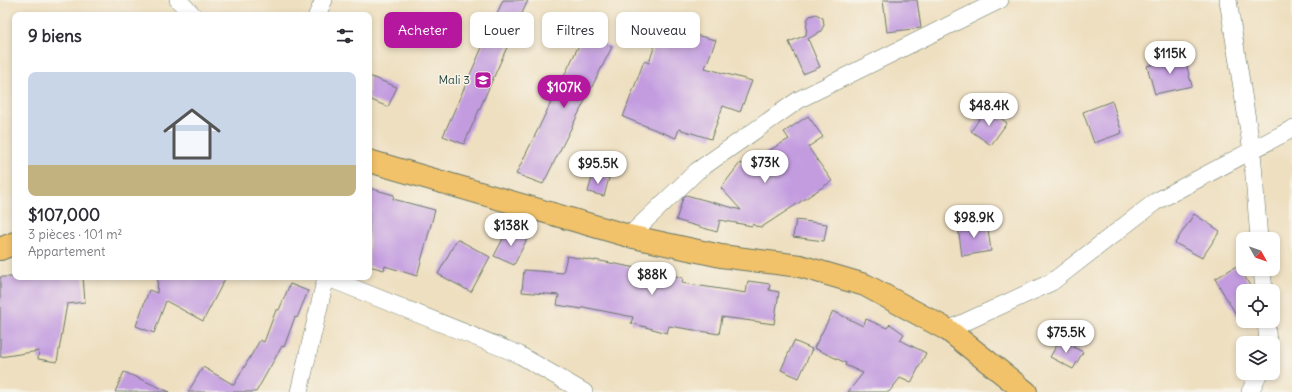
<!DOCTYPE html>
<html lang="fr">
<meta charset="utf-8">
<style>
:root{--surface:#fff;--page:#f7f7f7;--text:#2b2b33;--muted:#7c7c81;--accent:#b5179e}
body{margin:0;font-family:Delius,sans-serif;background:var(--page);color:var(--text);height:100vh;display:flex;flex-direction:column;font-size:15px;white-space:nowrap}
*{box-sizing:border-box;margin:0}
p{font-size:13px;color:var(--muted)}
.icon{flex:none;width:22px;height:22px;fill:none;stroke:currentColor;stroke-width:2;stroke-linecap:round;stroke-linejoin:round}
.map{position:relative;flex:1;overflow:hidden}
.sheet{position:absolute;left:12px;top:12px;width:360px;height:268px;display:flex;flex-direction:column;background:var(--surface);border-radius:8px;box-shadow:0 2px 6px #0003}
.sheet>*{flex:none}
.guide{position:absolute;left:384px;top:12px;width:380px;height:36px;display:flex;gap:8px}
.needle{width:26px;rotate:130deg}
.controls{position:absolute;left:1236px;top:232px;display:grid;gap:8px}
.controls a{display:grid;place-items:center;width:44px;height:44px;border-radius:8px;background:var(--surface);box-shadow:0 2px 6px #0003;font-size:20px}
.price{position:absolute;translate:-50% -34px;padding:0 9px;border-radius:14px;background:#fff;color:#222;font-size:13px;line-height:26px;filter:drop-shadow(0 1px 2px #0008)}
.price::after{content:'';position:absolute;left:50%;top:24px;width:12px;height:9px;margin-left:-6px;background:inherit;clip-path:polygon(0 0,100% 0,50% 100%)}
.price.selected{background:var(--accent);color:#fff}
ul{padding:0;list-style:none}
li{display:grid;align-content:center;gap:8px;height:212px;padding:0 16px}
li span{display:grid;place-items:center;height:124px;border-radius:8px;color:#555}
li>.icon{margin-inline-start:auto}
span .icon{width:72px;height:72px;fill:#fffc;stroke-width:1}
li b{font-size:17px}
h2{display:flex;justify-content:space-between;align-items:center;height:48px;padding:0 16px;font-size:17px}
.pill{padding:0 14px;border-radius:8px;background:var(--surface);box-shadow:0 2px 6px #0003;font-size:14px;line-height:36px}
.pill.selected{background:var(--accent);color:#fff}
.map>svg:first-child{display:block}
</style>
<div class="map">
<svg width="1292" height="392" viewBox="0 0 1292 392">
<rect width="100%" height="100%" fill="#f7f3e8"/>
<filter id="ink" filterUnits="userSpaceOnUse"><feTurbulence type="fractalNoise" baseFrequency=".025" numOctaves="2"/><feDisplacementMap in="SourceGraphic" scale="8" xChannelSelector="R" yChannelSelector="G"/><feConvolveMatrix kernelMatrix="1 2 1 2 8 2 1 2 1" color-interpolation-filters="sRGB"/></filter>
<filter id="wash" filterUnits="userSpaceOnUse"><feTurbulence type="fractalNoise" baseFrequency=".012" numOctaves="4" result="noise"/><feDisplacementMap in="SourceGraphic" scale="16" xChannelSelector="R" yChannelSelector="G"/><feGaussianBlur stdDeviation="0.9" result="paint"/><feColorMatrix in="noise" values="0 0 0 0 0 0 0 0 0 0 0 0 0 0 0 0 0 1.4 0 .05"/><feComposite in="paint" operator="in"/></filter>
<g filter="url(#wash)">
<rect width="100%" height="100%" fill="#eedfc0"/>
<g id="blocks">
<g fill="#c39ce0">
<path d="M503,0H528L464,144L443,136Z"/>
<path d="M883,0H917L921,28L887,32Z"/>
<path d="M816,14L823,18L824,25L821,31L808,39L820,67L803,74L789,42L806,35L807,20L810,16Z"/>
<path d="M663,20L693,28L691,34L716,40L705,68L752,81L740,112L723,106L711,139L679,129L676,138L623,117L644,61L649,63Z"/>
<path d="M584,35L612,47L543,184L516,174Z"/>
<path d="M1184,56L1192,86L1155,94L1147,66Z"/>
<path d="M369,76L397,87L388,107L369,99Z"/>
<path d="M1112,101L1122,133L1094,143L1083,112Z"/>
<path d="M987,108L1007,123L991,145L971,131Z"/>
<path d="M808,116L823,137L808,147L832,181L762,227L755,226L753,224L752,226L720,220L717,232L676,220L683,198L686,195L741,210L721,188L740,163L745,166L757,151L761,155L789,139L784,132Z"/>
<path d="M593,174L609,178L604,196L588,192Z"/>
<path d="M369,188L394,195L393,199L435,210L417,276L385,266L384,270L369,266Z"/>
<path d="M1194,214L1220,231L1202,258L1175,243Z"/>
<path d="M796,220L827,224L824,241L793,237Z"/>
<path d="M987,222L991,251L962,256L958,226Z"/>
<path d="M508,229L527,239L514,265L494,256Z"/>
<path d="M457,239L490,257L471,292L438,274Z"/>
<path d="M567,256L595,261V260L647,270L648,268L683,278L682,283L746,293L748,281L770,284L769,290L779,292L774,324L722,317L719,334L669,326L667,333L631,323L633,317L583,307L582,309L557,305L559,295L522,292L524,270L563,273Z"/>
<path d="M1238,265L1253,291H1243V326L1215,279Z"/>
<path d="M0,277H83L85,302L67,304L57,362L38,359L39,351L0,357Z"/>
<path d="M158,277H226L203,321L166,301L154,333L136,326L149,290L157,293Z"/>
<path d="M290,284L308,291L297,318L295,317L284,347L282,346L256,392H188L203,367L234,385L260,340L264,342L276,310H279Z"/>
<path d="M833,311L863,326L866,319L887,328L890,324L904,334L900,340L926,353L911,383L900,378L889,392H848L863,373L845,365L846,363L814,348Z"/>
<path d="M1060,340L1083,352L1073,369L1050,357Z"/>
<path d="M794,341L812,349L799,378L781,370Z"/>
<path d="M124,372L170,392H115Z"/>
</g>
</g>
</g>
<g filter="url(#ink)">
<use href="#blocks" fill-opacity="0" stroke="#677665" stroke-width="1"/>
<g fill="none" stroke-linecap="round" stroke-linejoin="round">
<g stroke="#677665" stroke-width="18">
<g id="minor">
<path d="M178,0L193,15"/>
<path d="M1228,0L1252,151L1259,239"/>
<path d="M317,15L324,0"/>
<path d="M629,236L697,171L800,99L1000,0"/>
<path d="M1262,269L1264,291"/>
<path d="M326,277L518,354L584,392"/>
<path d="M1266,321L1268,343"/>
<path d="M948,330L1052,282L1155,202L1292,129"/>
<path d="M299,392L326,277"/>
<path d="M1250,392L1259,373"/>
</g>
</g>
<g stroke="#677665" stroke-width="24">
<g id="primary">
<path d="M369,161L629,236L721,256L800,266L865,285L948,330L1026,392"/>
<path d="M0,249L15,243"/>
</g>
</g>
<use href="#minor" stroke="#fff" stroke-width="17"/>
<use href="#primary" stroke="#f2c26a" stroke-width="22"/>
</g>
</g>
<defs>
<g id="school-square" transform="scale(0.9)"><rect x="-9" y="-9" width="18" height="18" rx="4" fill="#b5179e" stroke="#f7f3e8"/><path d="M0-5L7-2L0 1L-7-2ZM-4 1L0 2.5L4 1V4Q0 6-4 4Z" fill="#fff"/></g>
</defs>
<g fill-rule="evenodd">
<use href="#school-square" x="483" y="80"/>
</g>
<g text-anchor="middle" stroke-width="3" stroke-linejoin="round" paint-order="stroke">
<g font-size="12" fill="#1f3d34" stroke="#f7f3e8" text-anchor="end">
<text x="470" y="84">Mali 3</text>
</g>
</g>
</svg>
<div class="controls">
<a><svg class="needle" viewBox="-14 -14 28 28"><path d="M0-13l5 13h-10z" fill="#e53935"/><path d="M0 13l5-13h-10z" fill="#7c7c81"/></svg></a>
<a><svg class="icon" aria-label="locate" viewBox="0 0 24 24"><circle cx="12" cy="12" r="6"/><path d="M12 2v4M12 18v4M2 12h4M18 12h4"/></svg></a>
<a><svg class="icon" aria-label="layers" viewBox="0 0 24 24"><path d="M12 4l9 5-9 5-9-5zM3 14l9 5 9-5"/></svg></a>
</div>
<b class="price" style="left:1170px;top:75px">$115K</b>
<b class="price selected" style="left:564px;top:109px">$107K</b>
<b class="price" style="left:989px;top:127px">$48.4K</b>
<b class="price" style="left:765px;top:184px">$73K</b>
<b class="price" style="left:598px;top:185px">$95.5K</b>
<b class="price" style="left:974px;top:239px">$98.9K</b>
<b class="price" style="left:511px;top:247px">$138K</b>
<b class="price" style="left:652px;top:296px">$88K</b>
<b class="price" style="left:1066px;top:354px">$75.5K</b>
<div class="guide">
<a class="pill selected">Acheter</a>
<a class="pill">Louer</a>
<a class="pill">Filtres</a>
<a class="pill">Nouveau</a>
</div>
<section class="sheet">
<h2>9 biens<svg class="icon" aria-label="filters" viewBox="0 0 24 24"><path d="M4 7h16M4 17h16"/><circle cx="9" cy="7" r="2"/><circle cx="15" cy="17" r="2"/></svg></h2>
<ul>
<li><span style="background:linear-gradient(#c9d6e8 75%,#c2b280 0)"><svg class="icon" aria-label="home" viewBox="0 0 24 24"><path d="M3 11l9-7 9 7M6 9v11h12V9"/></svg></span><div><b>$107,000</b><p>3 pièces · 101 m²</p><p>Appartement</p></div></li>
</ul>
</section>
</div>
